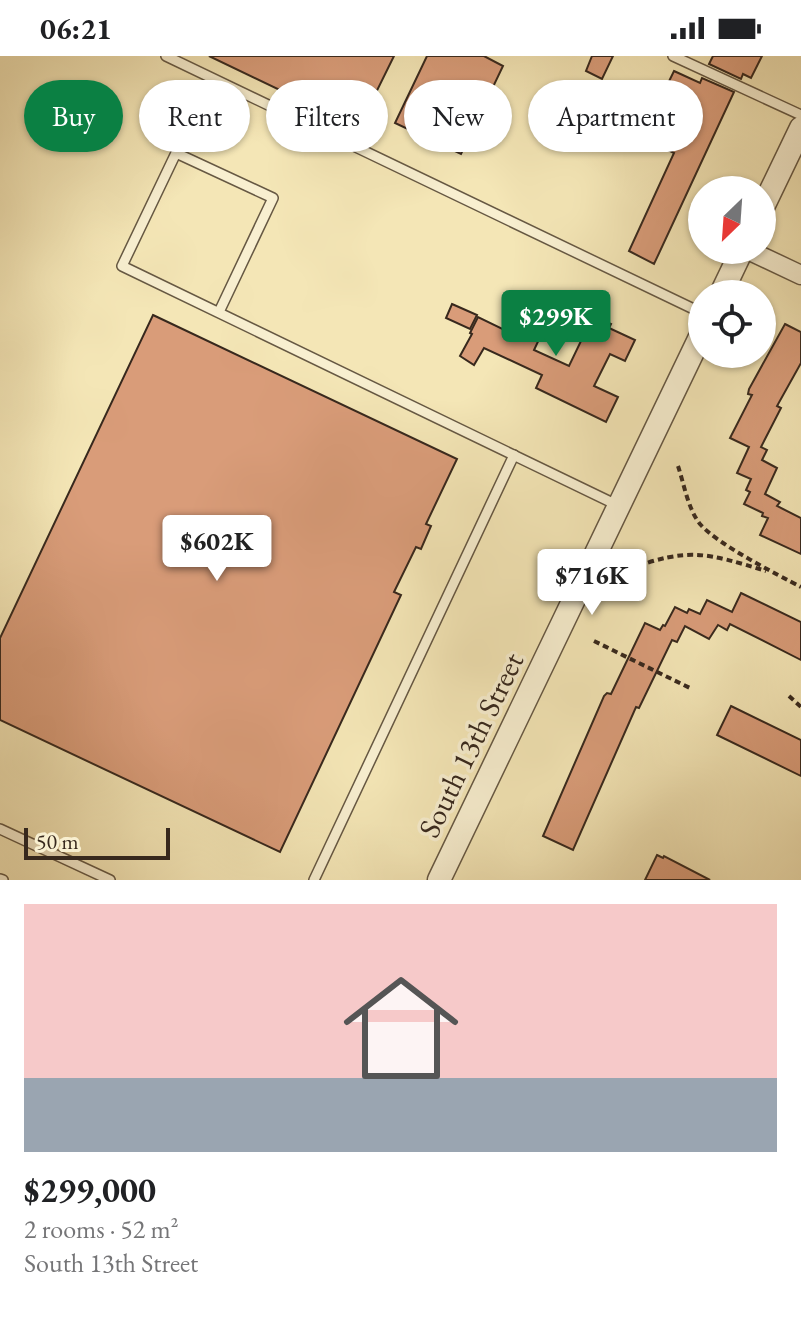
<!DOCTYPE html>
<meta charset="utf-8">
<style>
:root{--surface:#fff;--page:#f6f6f6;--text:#202124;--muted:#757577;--accent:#0b8043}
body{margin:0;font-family:"EB Garamond",serif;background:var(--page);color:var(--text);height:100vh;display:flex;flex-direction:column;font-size:30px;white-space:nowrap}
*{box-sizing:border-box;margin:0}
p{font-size:26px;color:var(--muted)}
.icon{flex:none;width:44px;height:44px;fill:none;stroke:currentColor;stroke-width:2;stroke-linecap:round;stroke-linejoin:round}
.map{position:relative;height:824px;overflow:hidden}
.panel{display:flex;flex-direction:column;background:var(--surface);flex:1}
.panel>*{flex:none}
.top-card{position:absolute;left:24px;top:24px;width:754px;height:72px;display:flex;gap:16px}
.needle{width:52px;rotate:205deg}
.tools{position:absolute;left:688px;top:120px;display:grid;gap:16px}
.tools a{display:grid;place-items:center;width:88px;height:88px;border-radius:50%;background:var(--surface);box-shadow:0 2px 6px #0004;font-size:40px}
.scale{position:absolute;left:24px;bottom:20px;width:146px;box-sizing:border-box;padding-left:8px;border:4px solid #37281d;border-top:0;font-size:22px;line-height:28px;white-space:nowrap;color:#37281d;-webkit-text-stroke:6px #f8efd0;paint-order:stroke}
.price{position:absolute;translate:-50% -68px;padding:0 18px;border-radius:8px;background:#fff;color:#222;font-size:26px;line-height:52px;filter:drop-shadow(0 2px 4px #0008)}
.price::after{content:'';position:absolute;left:50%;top:48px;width:24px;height:18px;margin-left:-12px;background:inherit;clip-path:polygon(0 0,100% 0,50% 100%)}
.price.current{background:var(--accent);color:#fff}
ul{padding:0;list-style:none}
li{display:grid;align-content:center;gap:16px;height:424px;padding:0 24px}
li span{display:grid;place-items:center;height:248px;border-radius:0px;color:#555}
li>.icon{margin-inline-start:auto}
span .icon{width:144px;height:144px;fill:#fffc;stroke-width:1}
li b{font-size:34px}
.chip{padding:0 28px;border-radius:36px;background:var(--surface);box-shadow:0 2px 6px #0004;font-size:28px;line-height:72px}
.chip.current{background:var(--accent);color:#fff}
.status{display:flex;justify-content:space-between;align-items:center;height:56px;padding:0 40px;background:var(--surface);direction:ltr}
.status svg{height:22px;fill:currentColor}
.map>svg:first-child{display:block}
</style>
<div class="status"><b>06:21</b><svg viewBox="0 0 49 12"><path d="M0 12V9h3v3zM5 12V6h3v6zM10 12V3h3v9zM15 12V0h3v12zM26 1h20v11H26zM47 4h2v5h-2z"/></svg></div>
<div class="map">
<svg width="801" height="824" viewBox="0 0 801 824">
<rect width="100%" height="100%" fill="#f4e6b6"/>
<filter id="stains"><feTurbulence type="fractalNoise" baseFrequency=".0025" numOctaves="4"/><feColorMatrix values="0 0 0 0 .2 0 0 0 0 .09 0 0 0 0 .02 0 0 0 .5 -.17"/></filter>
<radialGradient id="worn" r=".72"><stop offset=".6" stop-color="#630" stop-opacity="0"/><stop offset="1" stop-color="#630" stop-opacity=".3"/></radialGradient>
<g fill="#d99c79" stroke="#37281d" stroke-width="2">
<path d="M209,0H394L361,67L314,44L311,49Z"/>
<path d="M427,0H484L503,10L461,98L395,67Z"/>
<path d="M592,0H613L602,23L586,15Z"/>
<path d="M713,0H762L751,22L743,18L741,23L709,8Z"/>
<path d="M674,15L700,27L702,22L734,36L654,208L629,195L674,97L664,92L666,88L626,69L636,48L654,56Z"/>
<path d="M452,248L477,259L470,273L446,262Z"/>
<path d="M528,248L551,258L534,294L569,310L593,260L611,268L609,272L635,284L625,305L610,298L594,330L618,341L606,366L536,332L542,319L484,292L474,309L460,300L472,278L470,277L478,261L513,278Z"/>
<path d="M153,259L457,403L426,468L431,470L421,493L416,491L394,536L401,539L280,796L0,664V582Z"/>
<path d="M785,268L801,276V307L777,350L781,352L761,391L767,394L762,404L777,412L765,438L780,446L777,450L801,462V498L760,479L768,462L762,460L763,457L744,448L750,436L746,434L751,423L737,417L749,391L730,382L752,339L748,338L749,333Z"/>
<path d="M741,537L801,566V604L730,568L727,574L718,569L709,583L685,570L677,586L672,584L639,652L636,651L573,794L543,780L604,640L607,637L611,638L645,567L660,574L663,569L665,570L675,551L687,557L689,553L700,558L707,544L732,556Z"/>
<path d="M731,650L801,684V720L717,679Z"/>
<path d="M657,799L663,802L664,800L710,824H645Z"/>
</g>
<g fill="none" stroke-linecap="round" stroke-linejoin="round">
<g stroke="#665843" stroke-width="12">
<g id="service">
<path d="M166,0L702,257"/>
<path d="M673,0L801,59"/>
<path d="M219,256L273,142L176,97L122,210L619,450"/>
<path d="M0,773L110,824"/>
<path d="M0,823L3,824"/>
<path d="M314,824L514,399"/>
</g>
</g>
<g stroke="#665843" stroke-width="21">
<path id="minor" d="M748,194L801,219"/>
</g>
<g stroke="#665843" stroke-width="25">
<g id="tertiary">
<path d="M762,153L801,72"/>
<path d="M721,238L742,194"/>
<path d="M439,824L702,277"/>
</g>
</g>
<g stroke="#37281d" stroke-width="4" stroke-dasharray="6 4" stroke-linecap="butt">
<path d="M678,410C684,428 688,453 700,468C717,488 776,518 801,531"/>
<path d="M629,513C689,491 707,497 766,515"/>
<path d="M594,585L692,633"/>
<path d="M789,640L801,651"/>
</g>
<use href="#service" stroke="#f8efd0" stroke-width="9"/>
<use href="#minor" stroke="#f8efd0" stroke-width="18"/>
<use href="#tertiary" stroke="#f8efd0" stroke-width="22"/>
</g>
<g text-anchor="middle" stroke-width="7" stroke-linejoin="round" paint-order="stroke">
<g font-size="30" fill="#37281d" stroke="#f8efd0">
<text transform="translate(471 689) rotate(-64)" y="10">South 13th Street</text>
</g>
</g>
<rect width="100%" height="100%" filter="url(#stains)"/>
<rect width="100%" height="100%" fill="url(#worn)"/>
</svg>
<div class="tools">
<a><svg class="needle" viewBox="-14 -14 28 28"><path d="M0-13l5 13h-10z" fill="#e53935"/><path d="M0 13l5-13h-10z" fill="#757577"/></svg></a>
<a><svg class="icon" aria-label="locate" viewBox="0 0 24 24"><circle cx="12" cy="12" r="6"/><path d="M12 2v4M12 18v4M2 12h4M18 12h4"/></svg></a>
</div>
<div class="scale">50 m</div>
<b class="price current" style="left:556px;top:302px">$299K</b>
<b class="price" style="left:217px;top:527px">$602K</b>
<b class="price" style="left:592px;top:561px">$716K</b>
<div class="top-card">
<a class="chip current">Buy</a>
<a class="chip">Rent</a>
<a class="chip">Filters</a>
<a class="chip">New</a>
<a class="chip">Apartment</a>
</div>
</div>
<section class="panel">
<ul>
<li><span style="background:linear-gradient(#f6c9c9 70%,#9aa5b1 0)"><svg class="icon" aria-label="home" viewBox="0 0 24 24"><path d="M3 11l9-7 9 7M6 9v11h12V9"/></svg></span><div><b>$299,000</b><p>2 rooms · 52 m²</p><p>South 13th Street</p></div></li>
</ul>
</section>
